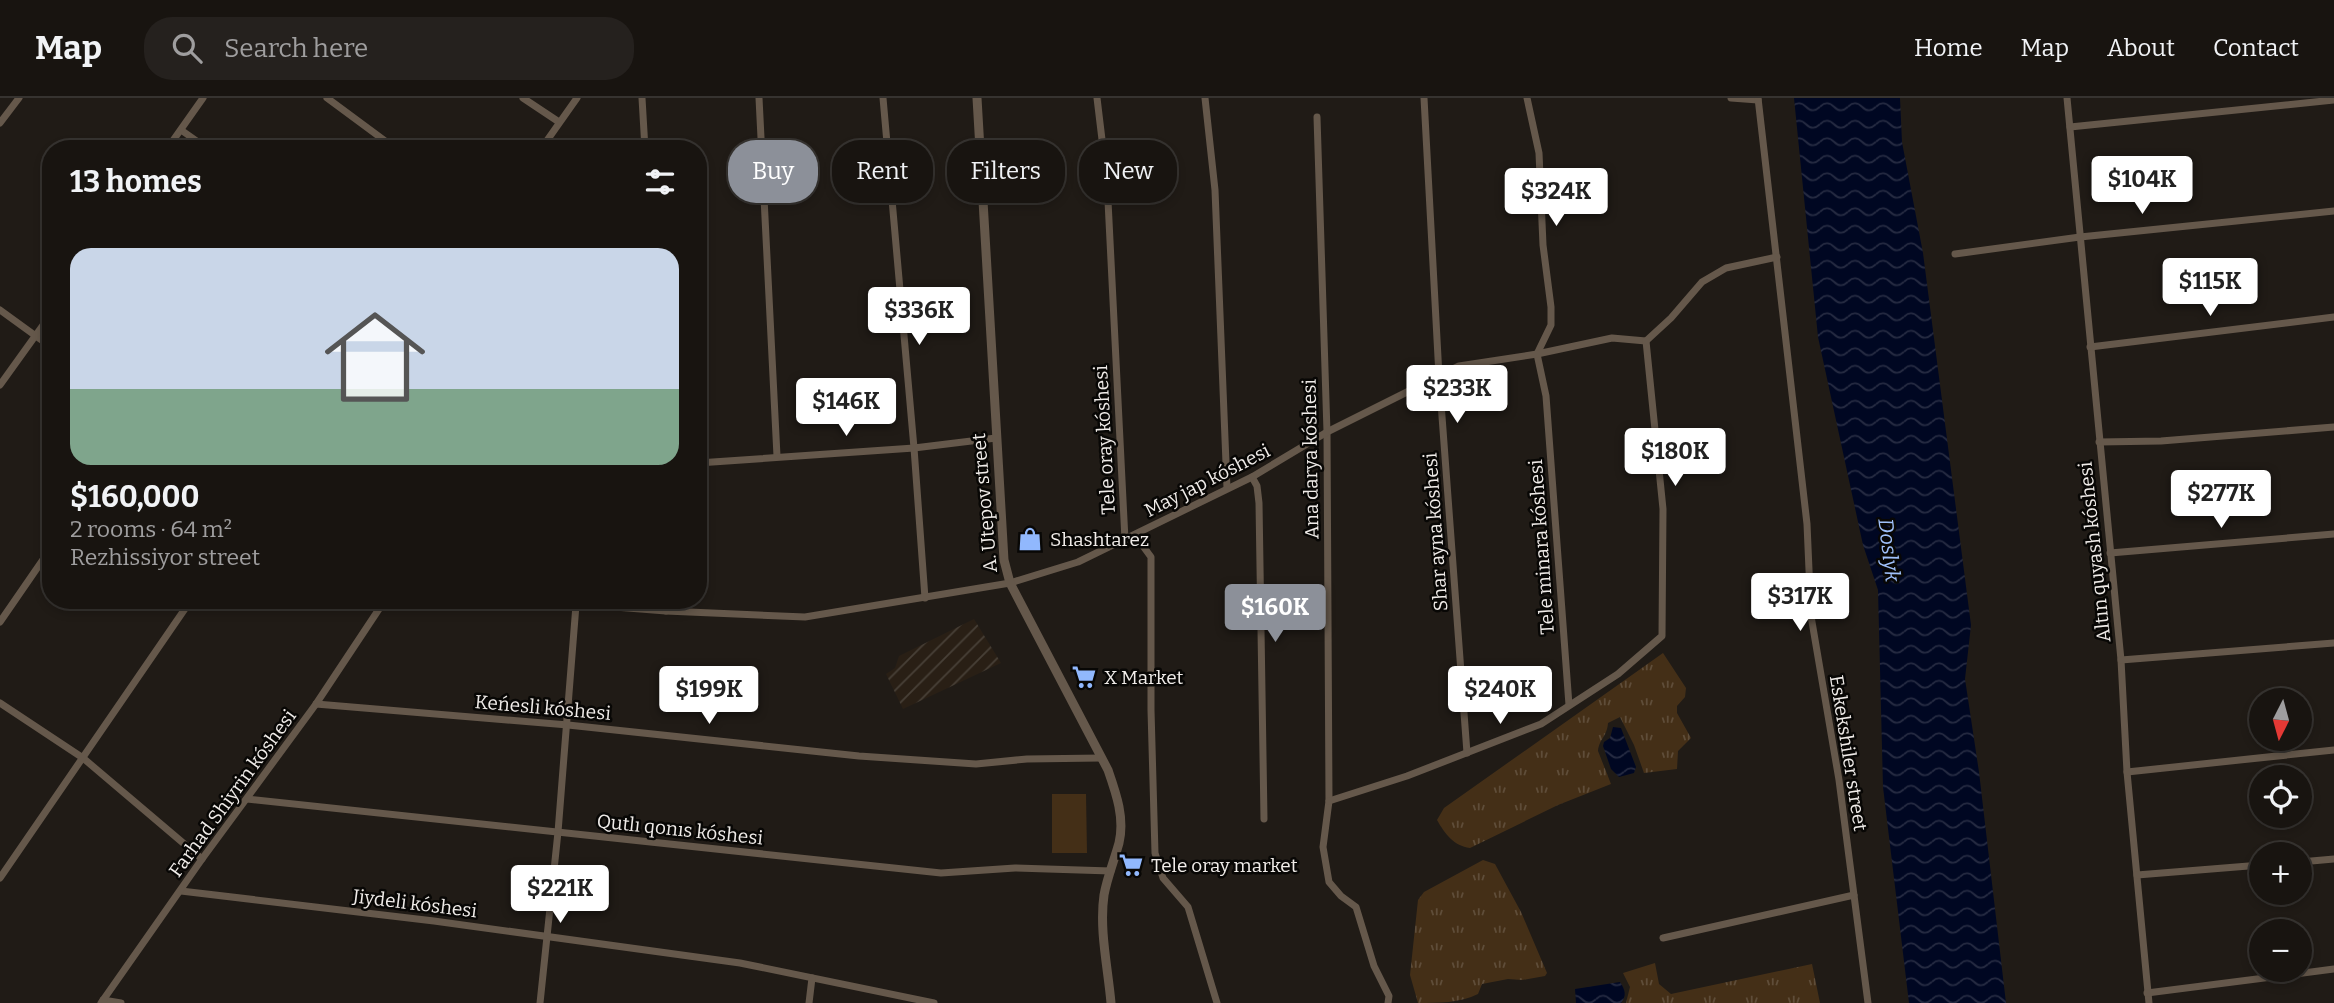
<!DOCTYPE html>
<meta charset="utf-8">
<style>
:root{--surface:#181410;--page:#25211e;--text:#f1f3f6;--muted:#9f9e9f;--line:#363330;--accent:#8c9099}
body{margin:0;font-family:Bitter,serif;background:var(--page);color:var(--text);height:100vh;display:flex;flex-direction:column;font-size:26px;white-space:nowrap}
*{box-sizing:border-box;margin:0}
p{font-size:23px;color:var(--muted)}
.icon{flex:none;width:38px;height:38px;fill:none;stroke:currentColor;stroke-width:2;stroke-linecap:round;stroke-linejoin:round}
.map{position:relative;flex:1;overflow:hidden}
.drawer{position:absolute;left:42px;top:42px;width:665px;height:469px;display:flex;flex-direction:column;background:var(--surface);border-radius:28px;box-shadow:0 4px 10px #0003,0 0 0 2px var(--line)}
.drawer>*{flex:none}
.banner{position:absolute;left:728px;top:42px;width:665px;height:63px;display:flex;gap:14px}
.needle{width:46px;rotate:186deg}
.buttons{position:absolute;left:2249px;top:590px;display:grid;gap:14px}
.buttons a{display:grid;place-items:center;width:63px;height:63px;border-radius:50%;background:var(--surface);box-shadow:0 4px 10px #0003,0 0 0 2px var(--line);font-size:35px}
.price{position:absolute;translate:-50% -60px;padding:0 16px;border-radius:7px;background:#fff;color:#222;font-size:23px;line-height:46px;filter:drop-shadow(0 2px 4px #0008)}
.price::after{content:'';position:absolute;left:50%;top:42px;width:21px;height:16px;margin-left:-10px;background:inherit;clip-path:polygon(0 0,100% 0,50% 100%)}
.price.active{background:var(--accent);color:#fff}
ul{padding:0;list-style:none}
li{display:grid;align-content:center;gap:14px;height:371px;padding:0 28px}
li+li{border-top:2px solid var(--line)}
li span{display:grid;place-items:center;height:217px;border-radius:21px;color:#555}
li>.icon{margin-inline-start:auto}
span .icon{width:126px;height:126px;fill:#fffc;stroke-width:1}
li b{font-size:30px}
h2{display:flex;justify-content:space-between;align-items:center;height:84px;padding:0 28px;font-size:30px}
.chip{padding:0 24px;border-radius:28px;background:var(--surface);box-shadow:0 4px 10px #0003,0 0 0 2px var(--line);font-size:24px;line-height:63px}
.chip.active{background:var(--accent);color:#fff}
header{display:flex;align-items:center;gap:42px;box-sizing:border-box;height:98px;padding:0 35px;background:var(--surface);border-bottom:2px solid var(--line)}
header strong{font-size:33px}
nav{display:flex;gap:38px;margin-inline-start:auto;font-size:24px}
.search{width:490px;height:63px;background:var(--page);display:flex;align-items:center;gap:18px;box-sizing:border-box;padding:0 24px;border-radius:28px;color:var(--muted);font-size:26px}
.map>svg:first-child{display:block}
</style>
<header>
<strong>Map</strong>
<div class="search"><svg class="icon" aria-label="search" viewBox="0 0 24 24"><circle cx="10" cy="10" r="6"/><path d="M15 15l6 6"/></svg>Search here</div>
<nav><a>Home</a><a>Map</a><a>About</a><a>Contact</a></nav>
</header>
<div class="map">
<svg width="2334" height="905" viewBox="0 0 2334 905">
<defs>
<pattern id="industrial-furrows" width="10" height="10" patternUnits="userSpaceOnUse" patternTransform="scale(1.75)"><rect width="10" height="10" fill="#291f15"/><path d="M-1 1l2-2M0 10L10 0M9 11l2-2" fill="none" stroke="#484037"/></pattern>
<pattern id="grass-tufts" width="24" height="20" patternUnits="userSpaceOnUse" patternTransform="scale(1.75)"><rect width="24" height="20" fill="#442f17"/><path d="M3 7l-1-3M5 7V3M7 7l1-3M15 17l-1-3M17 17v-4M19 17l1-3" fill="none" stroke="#5f4d39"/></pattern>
<pattern id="water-waves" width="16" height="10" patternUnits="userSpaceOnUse" patternTransform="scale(1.75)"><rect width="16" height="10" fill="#000722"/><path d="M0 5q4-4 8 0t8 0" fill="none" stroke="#262b42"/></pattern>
</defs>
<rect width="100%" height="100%" fill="#201b16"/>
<path fill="url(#industrial-furrows)" d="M974,521L1001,565L903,611L886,576L895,570L899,558Z"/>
<g fill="url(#grass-tufts)">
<path d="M1663,555L1686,590L1685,599L1677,608V615L1691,640L1678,653L1677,671L1644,675L1634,647L1620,619L1608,625C1607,639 1599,641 1598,653L1611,686L1558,707L1470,750C1454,748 1445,736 1437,722L1444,710Z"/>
<path d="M1483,762L1495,766L1521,814L1547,875L1545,878L1522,882L1508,881L1482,886L1478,896C1460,905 1438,905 1418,905L1410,877L1418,802L1424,794Z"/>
<path d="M1655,865L1659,886L1671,896L1812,866L1820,905H1626L1630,889L1623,875Z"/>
</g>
<path fill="#442f17" d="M1052,696H1086L1087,755H1052Z"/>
<g fill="url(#water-waves)">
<path d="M1794,0H1900L1902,44L1923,155L1971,527L1965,581L1979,674L2006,905H1909L1883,689L1878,492L1863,447L1818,239Z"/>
<path d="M1613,629L1621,630L1636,669L1634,675L1619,679L1611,671L1603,648L1604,644L1610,640Z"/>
<path d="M1620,884C1625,892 1627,897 1621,905H1576L1575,891Z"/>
</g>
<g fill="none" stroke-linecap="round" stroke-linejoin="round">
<g stroke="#65584b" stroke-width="7">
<path d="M327,0L396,51"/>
<path d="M523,0L559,24"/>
<path d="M642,0L645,51"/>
<path d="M759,0L777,358"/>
<path d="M883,0L914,350L925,500"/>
<path d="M1097,0L1107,83L1125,442L1140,444L1151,459V612L1155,755L1163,780L1188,809L1217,905"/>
<path d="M1205,0L1215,92L1227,390"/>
<path d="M1424,0L1439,278L1467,655"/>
<path d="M1527,0L1539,55L1543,147L1551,209V227L1537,256L1546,298L1569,607"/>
<path d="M1731,0L1758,2"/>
<path d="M1758,0L1807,426L1811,518L1839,682L1868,905"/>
<path d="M2067,0L2121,562L2127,674L2149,905"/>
<path d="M1317,19L1327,334L1329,703L1323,749L1329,784L1341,798L1356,809L1374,868L1389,898L1388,905"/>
<path d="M0,25L19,0"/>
<path d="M2070,29L2334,2"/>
<path d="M181,32L208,51"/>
<path d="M167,51L203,0"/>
<path d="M541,51L577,0"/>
<path d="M1955,156L2080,139L2334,113"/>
<path d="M0,212L51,249"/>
<path d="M2090,249L2334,219"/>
<path d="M0,287L51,216"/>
<path d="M2099,344L2161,343L2334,329"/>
<path d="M698,365L914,350L996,340"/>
<path d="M1252,379L1257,388L1259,405L1264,721"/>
<path d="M2110,455L2334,436"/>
<path d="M525,502L666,513L805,519L1010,485L1078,464L1252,379L1327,334L1459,268L1537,256L1612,240L1646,243L1671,220L1702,184L1726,170L1777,159"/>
<path d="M666,502V513"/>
<path d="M0,524L51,450"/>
<path d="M2121,562L2334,545"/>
<path d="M0,605L83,660L202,761"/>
<path d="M316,606L568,627L859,658L976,666L1027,661L1101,660"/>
<path d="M2127,674L2334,652"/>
<path d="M247,701L941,775L1015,770L1111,773"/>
<path d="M1329,703L1407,678L1541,626L1618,576L1662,538L1663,411L1646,243"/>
<path d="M2300,764L2334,761"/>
<path d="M2137,777L2261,767"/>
<path d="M0,780L191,502"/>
<path d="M181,793L434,823L740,865L934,905"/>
<path d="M1663,840L1854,797"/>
<path d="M2147,895L2334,871"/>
<path d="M103,902L121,905"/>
<path d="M101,905L202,761L316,606L385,502"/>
<path d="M540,905L558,734L576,507"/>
<path d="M809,905L812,880"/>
</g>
<path stroke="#65584b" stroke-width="9" d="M977,0L1004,462L1010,485L1108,672C1116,695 1125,720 1119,745C1114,763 1107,780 1104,797C1099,832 1108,870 1111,905"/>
</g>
<defs>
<g id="shop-bare" transform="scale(1.89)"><path d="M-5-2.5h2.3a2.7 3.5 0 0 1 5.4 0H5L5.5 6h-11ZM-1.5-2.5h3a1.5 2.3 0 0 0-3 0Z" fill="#91b8fd" stroke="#080705" stroke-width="2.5" paint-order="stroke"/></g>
<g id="supermarket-bare" transform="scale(1.89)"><path d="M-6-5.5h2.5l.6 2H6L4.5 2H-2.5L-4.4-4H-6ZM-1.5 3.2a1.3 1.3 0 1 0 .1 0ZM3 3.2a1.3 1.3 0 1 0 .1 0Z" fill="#91b8fd" stroke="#080705" stroke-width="2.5" paint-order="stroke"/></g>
</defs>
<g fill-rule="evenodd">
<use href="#shop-bare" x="1030" y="441"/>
<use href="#supermarket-bare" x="1084" y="579"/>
<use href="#supermarket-bare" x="1131" y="767"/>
</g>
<g text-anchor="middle" stroke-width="5" stroke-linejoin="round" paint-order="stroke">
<g font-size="19" fill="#f0ece9" stroke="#080705">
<text transform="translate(1104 342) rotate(-93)" y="7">Tele oray kóshesi</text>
<text transform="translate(1310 361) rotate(-91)" y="7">Ana darya kóshesi</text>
<text transform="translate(1207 382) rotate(-27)" y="7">May jap kóshesi</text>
<text transform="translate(984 405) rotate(-95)" y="7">A. Utepov street</text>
<text transform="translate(1435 434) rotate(-94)" y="7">Shar ayna kóshesi</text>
<text transform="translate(1541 449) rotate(-94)" y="7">Tele minara kóshesi</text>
<text transform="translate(2094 454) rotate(-96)" y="7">Altın quyash kóshesi</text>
<text transform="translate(543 609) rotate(5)" y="7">Keńesli kóshesi</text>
<text transform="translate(1849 655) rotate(81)" y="7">Eskekshiler street</text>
<text transform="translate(232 695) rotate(-54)" y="7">Farhad Shiyrin kóshesi</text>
<text transform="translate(680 731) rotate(6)" y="7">Qutlı qonıs kóshesi</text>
<text transform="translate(415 805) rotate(7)" y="7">Jiydeli kóshesi</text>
</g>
<g font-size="19" fill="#f0ece9" stroke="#080705" text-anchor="start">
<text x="1050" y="448">Shashtarez</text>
<text x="1104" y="586">X Market</text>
<text x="1151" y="774">Tele oray market</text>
</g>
<g font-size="21" font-style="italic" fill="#a0c1fb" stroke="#080705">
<text transform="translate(1889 452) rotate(83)" y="7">Doslyk</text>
</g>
</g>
</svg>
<div class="buttons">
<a><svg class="needle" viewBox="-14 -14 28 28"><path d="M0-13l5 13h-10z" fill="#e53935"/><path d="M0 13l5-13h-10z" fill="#9f9e9f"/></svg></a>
<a><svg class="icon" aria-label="locate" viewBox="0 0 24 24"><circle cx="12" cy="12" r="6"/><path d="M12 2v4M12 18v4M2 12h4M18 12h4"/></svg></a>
<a>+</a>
<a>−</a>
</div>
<b class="price" style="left:2142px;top:118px">$104K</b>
<b class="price" style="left:1556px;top:130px">$324K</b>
<b class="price" style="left:2210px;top:220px">$115K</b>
<b class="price" style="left:919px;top:249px">$336K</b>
<b class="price" style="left:1457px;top:327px">$233K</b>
<b class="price" style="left:846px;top:340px">$146K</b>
<b class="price" style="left:1675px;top:390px">$180K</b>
<b class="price" style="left:2221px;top:432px">$277K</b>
<b class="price" style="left:1800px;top:535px">$317K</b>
<b class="price active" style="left:1275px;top:546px">$160K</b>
<b class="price" style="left:709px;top:628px">$199K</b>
<b class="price" style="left:1500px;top:628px">$240K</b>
<b class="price" style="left:560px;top:827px">$221K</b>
<div class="banner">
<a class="chip active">Buy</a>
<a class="chip">Rent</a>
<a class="chip">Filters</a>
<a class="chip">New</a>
</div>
<section class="drawer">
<h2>13 homes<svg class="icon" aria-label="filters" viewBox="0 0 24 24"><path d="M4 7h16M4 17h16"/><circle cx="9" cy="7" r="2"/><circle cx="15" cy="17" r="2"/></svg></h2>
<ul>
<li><span style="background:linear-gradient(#c9d6e8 65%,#7fa58c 0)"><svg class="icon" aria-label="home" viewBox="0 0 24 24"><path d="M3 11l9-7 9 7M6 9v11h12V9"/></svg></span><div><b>$160,000</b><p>2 rooms · 64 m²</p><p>Rezhissiyor street</p></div></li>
</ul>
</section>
</div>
